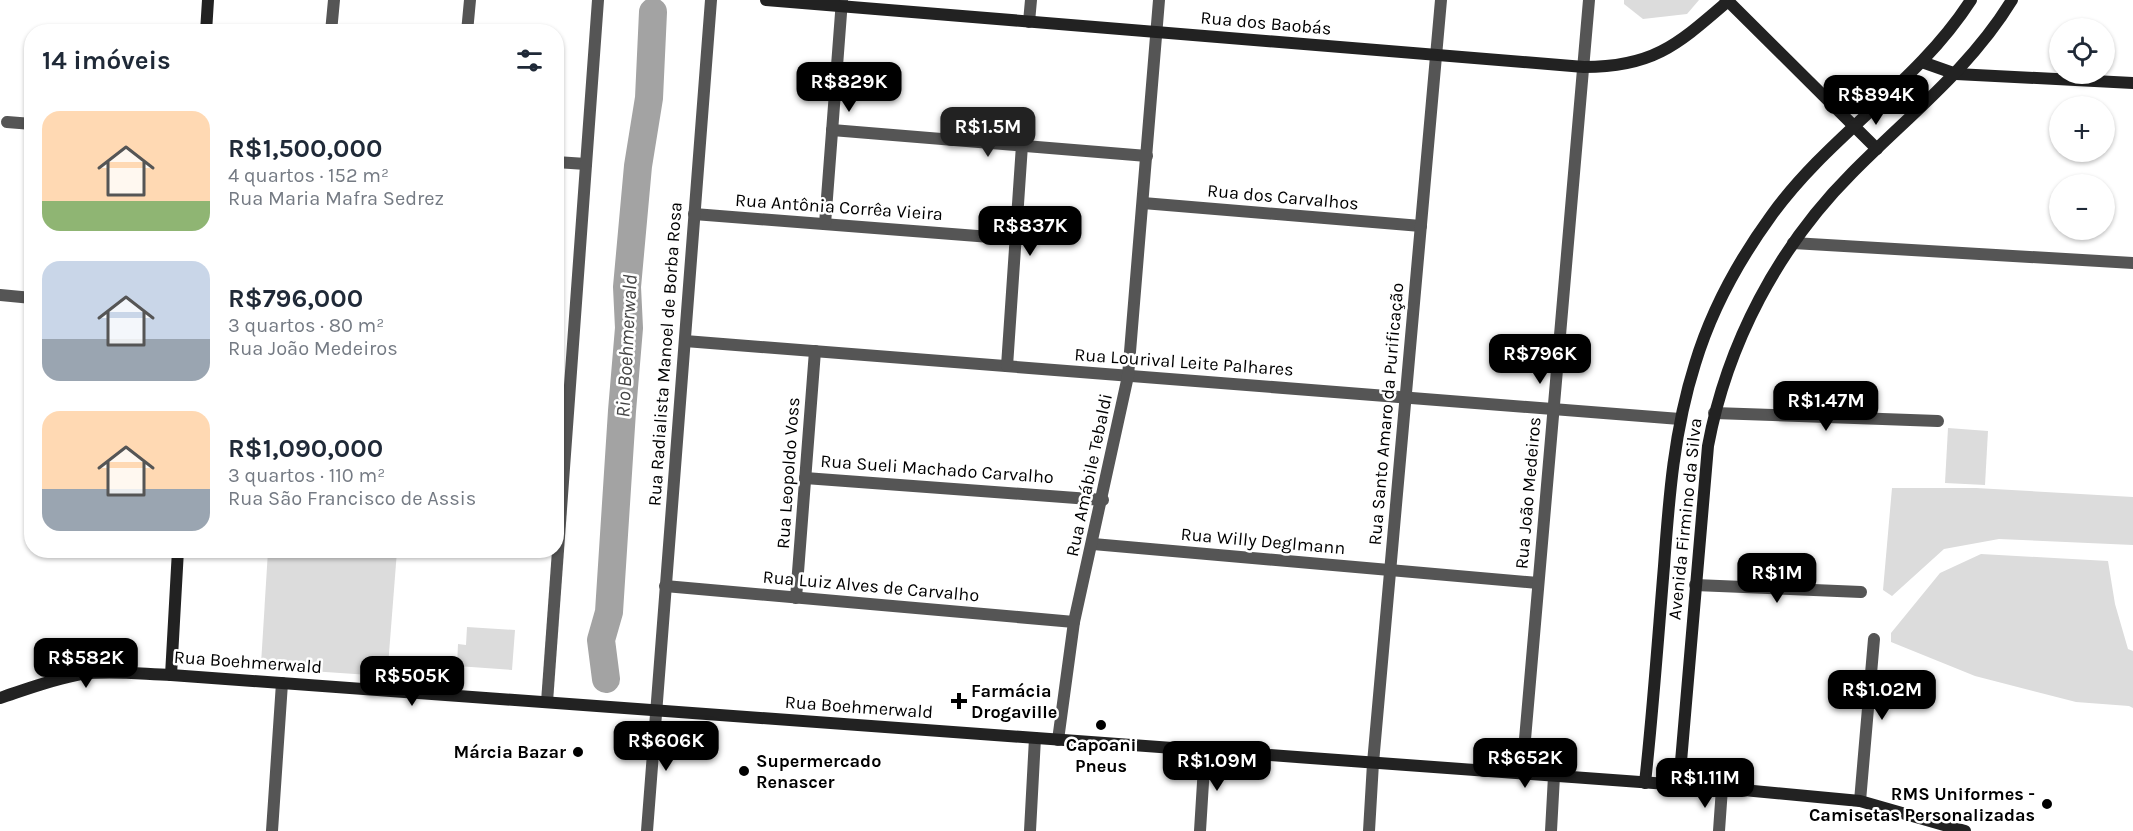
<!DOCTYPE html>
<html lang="pt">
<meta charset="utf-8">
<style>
:root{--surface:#fff;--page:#f2f2f3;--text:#1f2937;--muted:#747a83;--accent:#000}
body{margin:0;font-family:Karla,sans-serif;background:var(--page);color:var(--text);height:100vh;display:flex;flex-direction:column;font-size:22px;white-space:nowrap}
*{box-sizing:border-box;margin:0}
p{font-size:20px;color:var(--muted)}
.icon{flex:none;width:33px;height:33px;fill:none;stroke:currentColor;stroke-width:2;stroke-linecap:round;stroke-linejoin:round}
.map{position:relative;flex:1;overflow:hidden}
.drawer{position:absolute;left:24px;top:24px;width:540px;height:534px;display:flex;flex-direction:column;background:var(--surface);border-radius:24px;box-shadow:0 2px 4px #0004}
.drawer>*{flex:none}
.fabs{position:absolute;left:2049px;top:18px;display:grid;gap:12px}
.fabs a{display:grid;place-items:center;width:66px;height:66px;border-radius:50%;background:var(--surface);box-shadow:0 2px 4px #0004;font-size:30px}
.price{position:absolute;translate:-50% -51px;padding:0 14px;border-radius:12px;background:var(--accent);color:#fff;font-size:20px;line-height:39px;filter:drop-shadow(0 2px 3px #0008)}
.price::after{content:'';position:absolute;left:50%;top:36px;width:18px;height:14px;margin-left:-9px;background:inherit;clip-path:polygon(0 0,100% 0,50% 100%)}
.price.selected{background:#222;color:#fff}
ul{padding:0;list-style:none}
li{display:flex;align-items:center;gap:18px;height:150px;padding:0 18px}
li span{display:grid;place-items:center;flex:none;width:168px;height:120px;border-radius:18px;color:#555}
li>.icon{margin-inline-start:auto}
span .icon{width:72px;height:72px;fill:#fffc;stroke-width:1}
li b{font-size:26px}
h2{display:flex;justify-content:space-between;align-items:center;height:72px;padding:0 18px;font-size:26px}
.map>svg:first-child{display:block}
</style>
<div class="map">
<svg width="2133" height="831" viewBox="0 0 2133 831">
<rect width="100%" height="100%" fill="#fff"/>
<g fill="#dcdcdc">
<path d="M1624,0H1699L1687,14L1643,19L1624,4Z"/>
<path d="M1948,428L1988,431L1985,485L1945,483Z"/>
<path d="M1892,488H1976L2133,497V545L1999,539L1944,549L1892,596L1883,590Z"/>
<path d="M268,551H397L388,666L384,676L267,668L261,664Z"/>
<path d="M1981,554L2108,561L2115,604L2128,649L2133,651V708L2129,706L2076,702L1975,676L1891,642V633L1940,573Z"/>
<path d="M467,627L515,630L512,670L457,666L458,644L466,645Z"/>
</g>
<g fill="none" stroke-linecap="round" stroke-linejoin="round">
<path stroke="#a3a3a3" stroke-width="28" d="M606,679L601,640L609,612L622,411L629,328L627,287L638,166L649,98L653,12"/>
<g stroke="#555" stroke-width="12">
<path d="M1029,22L1031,0"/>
<path d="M331,32L334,0"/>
<path d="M467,32L470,0"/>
<path d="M7,122L32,124"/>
<path d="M832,130L1147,156"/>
<path d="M556,162L586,164"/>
<path d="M1143,203L1421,226"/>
<path d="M694,214L1016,239"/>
<path d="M825,224L842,0"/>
<path d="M1793,243L2133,263"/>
<path d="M0,295L32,298"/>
<path d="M685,341L1680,419"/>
<path d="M1007,366L1022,145"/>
<path d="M1714,413L1938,421"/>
<path d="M805,478L1103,500"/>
<path d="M1093,544L1538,583"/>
<path d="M1695,585L1861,592"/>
<path d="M665,586L1074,622"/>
<path d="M796,598L815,351"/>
<path d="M547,702L598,0"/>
<path d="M1058,740L1074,622L1128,376L1159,0"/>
<path d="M1522,774L1589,0"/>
<path d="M1860,801L1874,639"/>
<path d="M272,831L282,683"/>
<path d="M647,831L711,0"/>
<path d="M1030,831L1035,738"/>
<path d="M1200,831L1205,750"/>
<path d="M1369,831L1373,763L1441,0"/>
<path d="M1551,831L1554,776"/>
<path d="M1719,831L1722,788"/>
</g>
<g stroke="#222" stroke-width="12">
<path d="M766,0L1584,67C1654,67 1678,44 1728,1L1877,149"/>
<path d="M206,32L208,0"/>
<path d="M1922,62L1956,74L2133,83"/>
<path d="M171,675L178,550"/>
<path d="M0,698C27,689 53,679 81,674C110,670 141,674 171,675L1722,788L1860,801L1965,831"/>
<path d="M1645,783C1653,710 1658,638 1664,566C1669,497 1674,430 1695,364C1711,311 1739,260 1771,216C1829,135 1917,84 1971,0"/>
<path d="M1679,785L1708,446C1727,344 1778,247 1852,173C1907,117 1970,69 2012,0"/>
</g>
</g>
<g fill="#000" stroke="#fff" stroke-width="2">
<path d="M956 692h6v6h6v6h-6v6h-6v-6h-6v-6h6z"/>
<circle cx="1101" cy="725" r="6"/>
<circle cx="578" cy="752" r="6"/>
<circle cx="744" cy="771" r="6"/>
<circle cx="2047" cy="804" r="6"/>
</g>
<g text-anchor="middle" stroke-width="5" stroke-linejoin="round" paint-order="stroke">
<g font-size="18" fill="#000" stroke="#fff">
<text transform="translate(1266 23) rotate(5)" y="6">Rua dos Baobás</text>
<text transform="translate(1283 197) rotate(5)" y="6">Rua dos Carvalhos</text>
<text transform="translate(839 207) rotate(4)" y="6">Rua Antônia Corrêa Vieira</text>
<text transform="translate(665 354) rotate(-86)" y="6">Rua Radialista Manoel de Borba Rosa</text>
<text transform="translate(1184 362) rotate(4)" y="6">Rua Lourival Leite Palhares</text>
<text transform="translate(1386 414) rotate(-85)" y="6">Rua Santo Amaro da Purificação</text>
<text transform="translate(937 469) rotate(4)" y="6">Rua Sueli Machado Carvalho</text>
<text transform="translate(788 473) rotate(-86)" y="6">Rua Leopoldo Voss</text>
<text transform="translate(1089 475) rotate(-78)" y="6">Rua Amábile Tebaldi</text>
<text transform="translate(1528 493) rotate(-85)" y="6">Rua João Medeiros</text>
<text transform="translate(1685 519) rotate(-84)" y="6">Avenida Firmino da Silva</text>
<text transform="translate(1263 541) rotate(5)" y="6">Rua Willy Deglmann</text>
<text transform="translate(871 586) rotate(5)" y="6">Rua Luiz Alves de Carvalho</text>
<text transform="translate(248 662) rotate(4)" y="6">Rua Boehmerwald</text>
<text transform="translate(859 707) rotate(4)" y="6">Rua Boehmerwald</text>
</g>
<g font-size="18" font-weight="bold" fill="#000" stroke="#fff" text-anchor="start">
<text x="971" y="697">Farmácia<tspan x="971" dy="21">Drogaville</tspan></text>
<text x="1101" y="751" text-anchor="middle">Capoani<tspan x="1101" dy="21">Pneus</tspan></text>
<text x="566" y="758" text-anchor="end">Márcia Bazar</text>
<text x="756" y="767">Supermercado<tspan x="756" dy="21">Renascer</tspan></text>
<text x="2035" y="800" text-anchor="end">RMS Uniformes -<tspan x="2035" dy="21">Camisetas Personalizadas</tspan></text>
</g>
<g font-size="20" font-style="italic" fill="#444" stroke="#fff">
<text transform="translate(626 346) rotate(-87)" y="7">Rio Boehmerwald</text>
</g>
</g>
</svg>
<div class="fabs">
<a><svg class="icon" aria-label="locate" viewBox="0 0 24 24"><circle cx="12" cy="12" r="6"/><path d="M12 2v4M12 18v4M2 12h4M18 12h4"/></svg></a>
<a>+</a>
<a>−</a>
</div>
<b class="price" style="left:849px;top:113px">R$829K</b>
<b class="price" style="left:1876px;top:126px">R$894K</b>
<b class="price selected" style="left:988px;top:158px">R$1.5M</b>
<b class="price" style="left:1030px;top:257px">R$837K</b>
<b class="price" style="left:1540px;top:385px">R$796K</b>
<b class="price" style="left:1826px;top:432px">R$1.47M</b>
<b class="price" style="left:1777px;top:604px">R$1M</b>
<b class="price" style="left:86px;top:689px">R$582K</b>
<b class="price" style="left:412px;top:707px">R$505K</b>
<b class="price" style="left:1882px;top:721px">R$1.02M</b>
<b class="price" style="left:666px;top:772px">R$606K</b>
<b class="price" style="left:1525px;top:789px">R$652K</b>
<b class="price" style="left:1217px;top:792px">R$1.09M</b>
<b class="price" style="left:1705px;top:809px">R$1.11M</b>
<section class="drawer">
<h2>14 imóveis<svg class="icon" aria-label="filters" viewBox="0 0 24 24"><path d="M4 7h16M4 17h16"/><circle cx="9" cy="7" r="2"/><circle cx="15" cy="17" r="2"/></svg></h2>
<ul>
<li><span style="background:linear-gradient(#ffd9b3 75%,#8fb573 0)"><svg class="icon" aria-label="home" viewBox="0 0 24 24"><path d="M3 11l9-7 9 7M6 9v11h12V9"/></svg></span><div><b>R$1,500,000</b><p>4 quartos · 152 m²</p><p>Rua Maria Mafra Sedrez</p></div></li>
<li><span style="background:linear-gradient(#c9d6e8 65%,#9aa5b1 0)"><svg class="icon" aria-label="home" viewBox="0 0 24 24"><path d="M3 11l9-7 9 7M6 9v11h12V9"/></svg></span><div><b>R$796,000</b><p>3 quartos · 80 m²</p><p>Rua João Medeiros</p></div></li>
<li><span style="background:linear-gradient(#ffd9b3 65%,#9aa5b1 0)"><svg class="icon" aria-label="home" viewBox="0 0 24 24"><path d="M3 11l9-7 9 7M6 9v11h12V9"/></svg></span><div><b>R$1,090,000</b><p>3 quartos · 110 m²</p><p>Rua São Francisco de Assis</p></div></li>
</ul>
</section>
</div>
